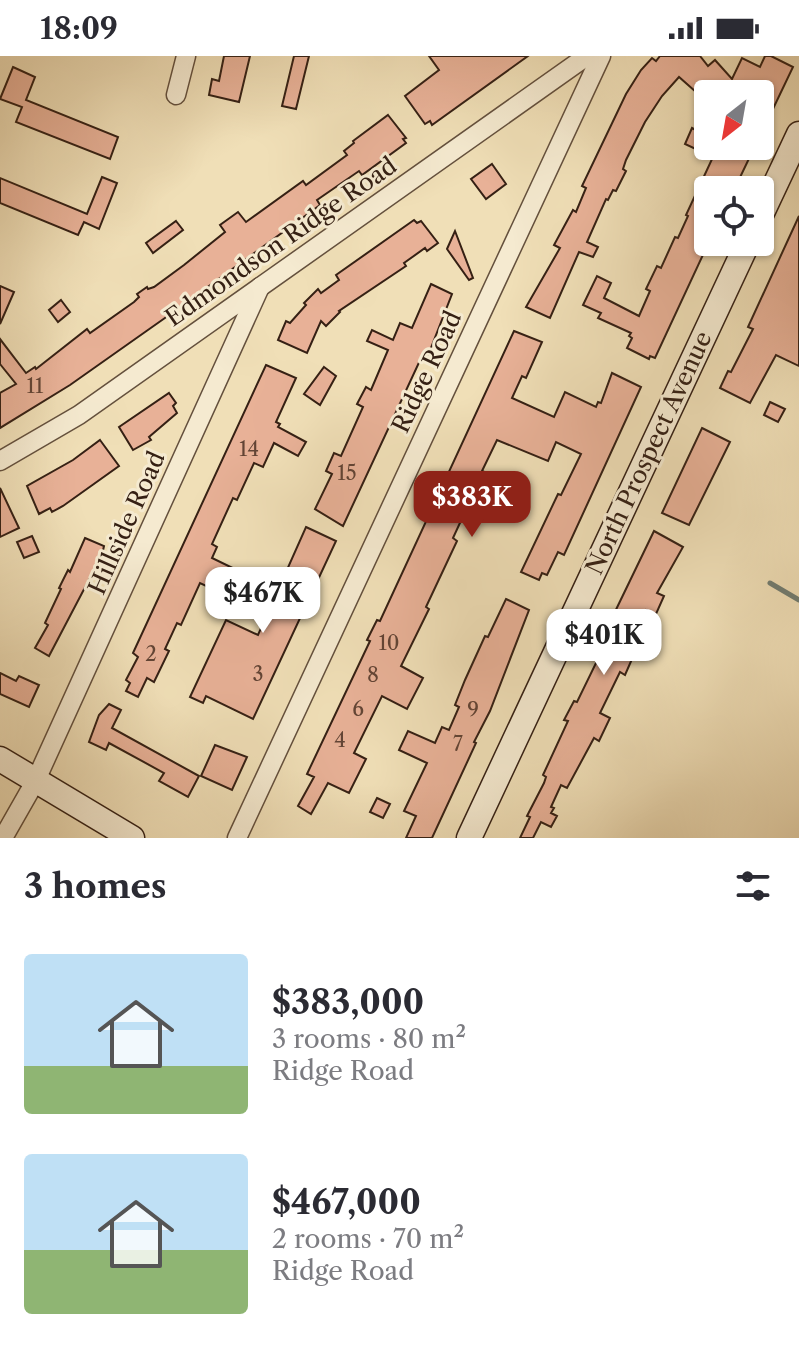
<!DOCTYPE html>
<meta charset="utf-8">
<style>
:root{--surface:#fff;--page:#f7f7f7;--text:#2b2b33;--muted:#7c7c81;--accent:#8f2418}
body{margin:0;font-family:"Libre Caslon Text",serif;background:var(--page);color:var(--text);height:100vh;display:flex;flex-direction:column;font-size:30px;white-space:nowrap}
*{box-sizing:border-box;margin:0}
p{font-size:26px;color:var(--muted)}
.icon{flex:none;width:44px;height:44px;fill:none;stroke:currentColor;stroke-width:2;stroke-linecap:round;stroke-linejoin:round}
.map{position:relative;height:782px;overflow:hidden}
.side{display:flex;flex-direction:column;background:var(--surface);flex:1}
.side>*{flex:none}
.needle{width:52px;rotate:211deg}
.fabs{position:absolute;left:694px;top:24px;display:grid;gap:16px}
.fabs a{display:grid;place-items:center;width:80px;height:80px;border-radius:8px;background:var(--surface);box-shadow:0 2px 6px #0004;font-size:40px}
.price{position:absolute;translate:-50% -68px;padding:0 18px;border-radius:16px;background:#fff;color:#222;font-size:26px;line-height:52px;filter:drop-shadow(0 2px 4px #0008)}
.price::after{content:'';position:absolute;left:50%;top:48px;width:24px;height:18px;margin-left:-12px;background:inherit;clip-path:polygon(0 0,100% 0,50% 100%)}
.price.selected{background:var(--accent);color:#fff}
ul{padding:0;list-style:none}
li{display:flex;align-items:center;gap:24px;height:200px;padding:0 24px}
li span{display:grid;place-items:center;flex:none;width:224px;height:160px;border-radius:8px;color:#555}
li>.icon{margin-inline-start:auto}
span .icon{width:96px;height:96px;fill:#fffc;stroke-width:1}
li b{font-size:34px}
h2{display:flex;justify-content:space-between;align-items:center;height:96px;padding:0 24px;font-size:34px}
.status{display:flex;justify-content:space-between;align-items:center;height:56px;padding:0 40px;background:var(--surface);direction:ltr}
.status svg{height:22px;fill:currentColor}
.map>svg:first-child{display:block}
</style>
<div class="status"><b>18:09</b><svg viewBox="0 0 49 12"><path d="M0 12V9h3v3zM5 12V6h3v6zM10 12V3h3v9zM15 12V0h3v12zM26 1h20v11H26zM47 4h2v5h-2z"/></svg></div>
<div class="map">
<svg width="799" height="782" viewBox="0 0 799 782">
<rect width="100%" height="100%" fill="#f0dfb7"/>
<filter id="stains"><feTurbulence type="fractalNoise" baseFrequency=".0025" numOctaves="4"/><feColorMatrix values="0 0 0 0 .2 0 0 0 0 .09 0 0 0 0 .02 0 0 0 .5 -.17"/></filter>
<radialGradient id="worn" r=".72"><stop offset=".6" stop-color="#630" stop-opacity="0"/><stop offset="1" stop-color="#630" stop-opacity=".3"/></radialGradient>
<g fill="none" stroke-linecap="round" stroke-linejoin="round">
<path stroke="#727e73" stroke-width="5" d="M770,527L799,544"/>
</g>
<g fill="#e8b197" stroke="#352014" stroke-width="2">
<path d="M224,0H250L239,46L209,39L212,23L219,25Z"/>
<path d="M294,0H309L296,53L282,50Z"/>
<path d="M429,0H528L432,69L430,65L425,68L405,40L439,14Z"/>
<path d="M660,0H700L708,10L715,4L732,23L742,2L760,11L765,0H771L793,11L760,80V38H708L705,44L679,21L662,40L645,66L626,104L623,113L626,115L616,135L613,134L608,144L606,143L587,186L598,191L593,201L579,196L550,262L526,251L560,192L554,189L573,154L576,156L586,132L582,130L626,38L641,14L652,2L656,5Z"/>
<path d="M13,11L35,21L26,44L118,81L110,103L16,66L22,51L0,43Z"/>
<path d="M388,59L406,82L403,83L406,87L362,119L359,115L317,144L320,149L172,257L70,329L0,372V337L16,328L0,308V283L26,317L35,311L36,313L87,273L90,277L134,246L139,241L137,238L147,231L148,233L154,231L184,209L225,176L220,169L238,156L246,166L303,125L306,129L347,99L344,95L354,87L353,85Z"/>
<path d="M692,72L705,79L700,90H755L734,134H708V188L655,302L650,300L649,303L627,292L632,282L629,280L631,277L598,262L601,257L583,249L597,220L611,227L604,242L639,260L650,235L646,233L657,210L661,212L675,181L678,182L688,160L686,159L713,101L685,88Z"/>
<path d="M492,108L506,128L486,143L471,123Z"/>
<path d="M102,121L117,127L99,173L84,166L78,179L0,147V122L87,158Z"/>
<path d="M799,160V310L776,299L750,347L720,332L728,315L731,316L753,273L748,271Z"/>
<path d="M414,164L417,167L421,165L438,187L427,195L425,192L404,207L406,210L339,255L340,256L326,270L321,265L307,297L278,284L286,265L290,267L306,249L304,247L318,233L321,237L339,224L336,219Z"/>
<path d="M176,165L183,174L153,197L146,187Z"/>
<path d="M455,175L473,222L469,224L447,193Z"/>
<path d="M431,228L452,238L427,302L422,300L343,470L315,453L332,418L326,415L334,397L341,400L363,351L357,348L366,331L371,334L388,294L367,285L372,274L393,284L400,267L412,272Z"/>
<path d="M0,230L14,236L0,268Z"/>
<path d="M61,244L70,256L58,266L49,254Z"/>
<path d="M514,275L542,286L526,322L522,320L512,342L554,361L565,336L596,351L598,346L601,347L612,317L641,331L564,499L558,496L547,519L542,517L539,524L521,516L558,438L561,439L581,398L556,386L548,405L497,384L482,415L487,417L481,431L510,444L504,458L471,443L453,482L457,485L426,551L429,553L401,610L423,622L407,653L382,640L354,697L366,703L349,737L328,727L311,758L298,750L314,721L307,718L370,585L367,584L377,564L380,565Z"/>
<path d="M266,309L296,322L276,366L280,368L278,371L306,386L298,400L274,387L263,411L254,407L237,444L233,442L212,488L217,491L212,502L243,517L237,531L235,530L230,541L200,527L181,569L177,567L165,593L169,595L154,626L147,622L138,641L126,635L130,627L126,624L138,601L133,597Z"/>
<path d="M324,311L336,320L320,349L304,338Z"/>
<path d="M169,337L176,347L173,350L177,357L149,381L151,384L133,394L119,371Z"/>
<path d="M770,346L785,353L778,366L764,359Z"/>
<path d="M702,372L730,386L689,469L662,457Z"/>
<path d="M100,384L119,410L63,450L52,456L50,452L39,458L27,430L73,404Z"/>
<path d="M0,432L19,472L0,481Z"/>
<path d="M306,471L336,485L253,663L206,640L203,647L190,641L226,564L258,579Z"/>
<path d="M654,475L683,491L657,537L664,540L656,558L646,554L635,576L638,578L628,597L632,603L625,619L620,616L600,657L610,662L599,685L594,682L567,732L561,729L551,751L554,752L551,757L557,760L551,771L541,766L533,782H520L530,761L527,760L544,727L546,721L543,719L568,665L564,664L574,645L577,646L598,603L594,601L600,587L605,589L617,566L611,564Z"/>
<path d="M32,480L39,496L24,502L17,486Z"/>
<path d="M85,482L104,490L102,499L49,600L35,592L48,569L45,567L61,533L59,532L68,514L70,516Z"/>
<path d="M506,543L529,554L490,655L474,686L476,687L432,782H406L416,760L404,755L427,707L399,694L408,675L435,687L442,671L449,674L459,651L455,649L465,624L485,580L488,581Z"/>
<path d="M0,617L16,625L19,620L39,629L29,651L0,638Z"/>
<path d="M109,648L121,654L112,672L199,720L188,741L159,725L164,717L109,687L106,694L89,686L99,659Z"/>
<path d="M215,689L247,701L232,734L201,720Z"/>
<path d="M377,742L390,748L383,762L370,756Z"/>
</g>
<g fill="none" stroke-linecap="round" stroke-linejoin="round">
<g stroke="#64503d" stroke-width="21">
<g id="street">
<path d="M176,39L186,0"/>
<path d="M0,405L79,359L587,0"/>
<path d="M3,782L36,724L260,231"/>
<path d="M237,782L601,0"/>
</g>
</g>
<g stroke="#352014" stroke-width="27">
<g id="secondary">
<path d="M760,161L799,78"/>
<path d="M0,703L132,782"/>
<path d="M469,782L748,186"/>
</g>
</g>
<use href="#street" stroke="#f5ead0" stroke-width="18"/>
<use href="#secondary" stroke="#f5ead0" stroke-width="24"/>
</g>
<g text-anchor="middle" stroke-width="6" stroke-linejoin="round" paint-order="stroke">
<g font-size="20" fill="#624435">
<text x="35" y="337">11</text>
<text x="249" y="400">14</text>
<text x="347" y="424">15</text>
<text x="389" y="594">10</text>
<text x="151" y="605">2</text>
<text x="258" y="625">3</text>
<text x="373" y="626">8</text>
<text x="358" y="660">6</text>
<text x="473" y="661">9</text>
<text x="340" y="691">4</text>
<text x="458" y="695">7</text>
</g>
<g font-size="24" fill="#352014" stroke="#f5ead0">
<text transform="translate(281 186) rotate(-35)" y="8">Edmondson Ridge Road</text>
<text transform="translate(427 316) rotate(-65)" y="8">Ridge Road</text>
<text transform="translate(649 397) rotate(-65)" y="8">North Prospect Avenue</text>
<text transform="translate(127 467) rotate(-66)" y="8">Hillside Road</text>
</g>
</g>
<rect width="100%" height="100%" filter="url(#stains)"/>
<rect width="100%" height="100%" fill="url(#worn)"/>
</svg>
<div class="fabs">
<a><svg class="needle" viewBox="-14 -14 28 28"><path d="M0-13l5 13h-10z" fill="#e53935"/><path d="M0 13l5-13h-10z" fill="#7c7c81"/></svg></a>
<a><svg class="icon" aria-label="locate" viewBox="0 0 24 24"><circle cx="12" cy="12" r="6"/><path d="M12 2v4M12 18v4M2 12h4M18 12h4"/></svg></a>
</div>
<b class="price selected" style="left:472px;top:483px">$383K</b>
<b class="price" style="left:263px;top:579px">$467K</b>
<b class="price" style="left:604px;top:621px">$401K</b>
</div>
<section class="side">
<h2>3 homes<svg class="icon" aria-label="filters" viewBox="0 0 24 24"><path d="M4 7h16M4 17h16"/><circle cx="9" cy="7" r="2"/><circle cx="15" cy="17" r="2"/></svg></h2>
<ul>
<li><span style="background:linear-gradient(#bfe0f5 70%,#8fb573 0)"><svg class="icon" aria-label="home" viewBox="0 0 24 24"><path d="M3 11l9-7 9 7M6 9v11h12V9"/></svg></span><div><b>$383,000</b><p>3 rooms · 80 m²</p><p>Ridge Road</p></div></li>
<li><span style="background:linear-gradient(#bfe0f5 60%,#8fb573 0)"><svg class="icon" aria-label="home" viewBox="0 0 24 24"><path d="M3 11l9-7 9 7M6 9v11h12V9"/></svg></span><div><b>$467,000</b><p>2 rooms · 70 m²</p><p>Ridge Road</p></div></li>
</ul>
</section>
